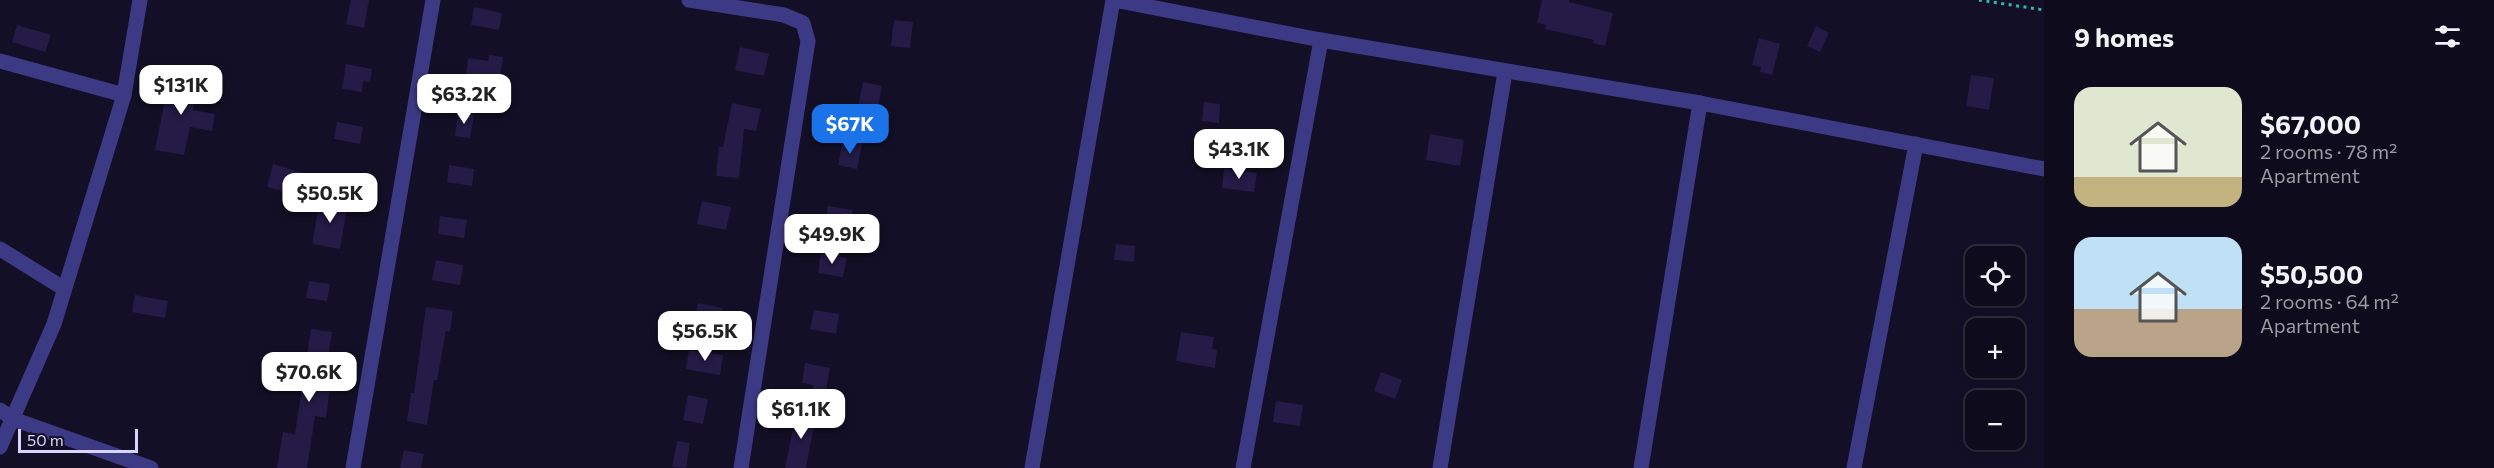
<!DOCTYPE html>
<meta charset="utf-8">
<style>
:root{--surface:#0e0b1c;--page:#1c1929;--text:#f1f3f6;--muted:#9b9ba3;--line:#2e2b3b;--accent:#1a73e8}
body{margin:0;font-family:Commissioner,sans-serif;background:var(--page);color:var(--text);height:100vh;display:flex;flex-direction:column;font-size:22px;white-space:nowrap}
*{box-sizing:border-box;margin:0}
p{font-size:20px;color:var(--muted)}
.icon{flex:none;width:33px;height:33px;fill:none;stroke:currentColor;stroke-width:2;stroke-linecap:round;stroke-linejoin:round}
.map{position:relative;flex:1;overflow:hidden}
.sheet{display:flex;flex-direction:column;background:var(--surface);width:450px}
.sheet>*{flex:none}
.controls{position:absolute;left:1965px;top:246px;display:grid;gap:12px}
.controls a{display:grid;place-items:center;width:60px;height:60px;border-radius:12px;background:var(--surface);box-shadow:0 3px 9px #0003,0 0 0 2px var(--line);font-size:30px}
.scale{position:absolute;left:18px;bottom:15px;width:120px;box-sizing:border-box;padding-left:6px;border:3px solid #d9d4ff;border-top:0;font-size:16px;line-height:21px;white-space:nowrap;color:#d9d4ff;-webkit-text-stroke:4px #130f26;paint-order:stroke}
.price{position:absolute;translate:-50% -51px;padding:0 14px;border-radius:12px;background:#fff;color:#222;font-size:20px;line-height:39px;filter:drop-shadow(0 2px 3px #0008)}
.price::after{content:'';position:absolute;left:50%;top:36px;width:18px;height:14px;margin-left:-9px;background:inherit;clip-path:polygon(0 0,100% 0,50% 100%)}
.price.on{background:var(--accent);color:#fff}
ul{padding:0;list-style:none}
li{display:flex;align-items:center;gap:18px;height:150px;padding:0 30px}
li span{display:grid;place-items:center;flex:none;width:168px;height:120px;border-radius:18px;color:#555}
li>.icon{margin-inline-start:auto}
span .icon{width:72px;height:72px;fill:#fffc;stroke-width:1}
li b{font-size:26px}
h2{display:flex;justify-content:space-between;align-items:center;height:72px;padding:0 30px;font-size:26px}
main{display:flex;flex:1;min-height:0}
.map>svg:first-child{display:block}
</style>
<main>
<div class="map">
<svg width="2044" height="468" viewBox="0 0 2044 468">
<rect width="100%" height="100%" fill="#130f26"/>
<g fill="#241b47">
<path d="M351,0H369L364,28L346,24Z"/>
<path d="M1542,0H1569V2L1613,13L1605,46L1593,43L1594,40L1545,29L1546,25L1537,23Z"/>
<path d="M474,7L502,13L499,30L471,25Z"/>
<path d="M894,20L913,22L910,48L891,46Z"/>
<path d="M17,25L51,35L45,52L12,42Z"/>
<path d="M1816,26L1829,33L1820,52L1807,46Z"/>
<path d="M1759,38L1780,44L1772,75L1760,72L1761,67L1752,65Z"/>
<path d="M740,47L769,54L764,76L735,70Z"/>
<path d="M489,55L503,57L500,79L482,77L481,86L465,84L468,58L488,61Z"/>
<path d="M346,64L372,69L370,82L363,81L362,92L342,89Z"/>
<path d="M170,75L198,81L193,110L215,114L212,131L190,127L184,155L155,150Z"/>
<path d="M1971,75L1994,78L1989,110L1966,106Z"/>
<path d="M863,82L882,86L877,112L858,108Z"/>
<path d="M1204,102L1220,104L1219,123L1202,121Z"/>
<path d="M732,103L761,109L756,131L744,129L739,178L716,176L719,146L723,147Z"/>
<path d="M458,112L474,115L470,138L455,136Z"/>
<path d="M337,122L363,127L360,144L334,139Z"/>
<path d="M1430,134L1464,140L1460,166L1426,160Z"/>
<path d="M843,140L862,144L857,169L838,165Z"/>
<path d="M273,164L310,175L304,197L267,187Z"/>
<path d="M449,165L474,169L472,186L447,182Z"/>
<path d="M1224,169L1257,173L1254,192L1222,188Z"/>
<path d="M320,198L348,203L340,249L312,244Z"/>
<path d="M702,201L731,207L726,230L697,224Z"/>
<path d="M828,206L853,210L850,230L824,225Z"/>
<path d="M440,216L467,220L464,238L438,234Z"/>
<path d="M1116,244L1135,246L1134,262L1114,260Z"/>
<path d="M821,253L847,258L843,277L818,273Z"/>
<path d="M436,260L463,265L460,285L432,280Z"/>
<path d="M309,281L330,284L327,301L306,298Z"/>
<path d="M135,295L168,301L165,318L132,312Z"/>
<path d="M698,303L723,308L720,327L694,323Z"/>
<path d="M426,307L453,311L450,332L446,331L437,380H434L427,425L407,421L411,393H414Z"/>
<path d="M814,310L839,314L836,334L810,329Z"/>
<path d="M311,329L332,332L324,380L331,381L326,418L315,416L307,468H277L283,432L295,434Z"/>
<path d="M1181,332L1214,337L1212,349L1217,350L1215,368L1176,361Z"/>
<path d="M689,350L723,355L720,375L686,369Z"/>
<path d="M805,363L830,368L826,390L831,391L828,403L810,399L813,385L802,383Z"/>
<path d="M1381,372L1402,380L1395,399L1374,391Z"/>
<path d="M688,395L708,399L703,424L683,420Z"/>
<path d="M1276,401L1303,405L1300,426L1273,422Z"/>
<path d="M797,410L816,414L806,468H785Z"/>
<path d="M677,441L690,443L686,468L672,467Z"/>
<path d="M404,450L424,454L421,468H400Z"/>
</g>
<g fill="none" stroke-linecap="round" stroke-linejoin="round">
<path stroke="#2fb8b0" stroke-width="3" stroke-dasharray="3 4.5" stroke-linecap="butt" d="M1979,0L2044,10"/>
<g stroke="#3d3a85" stroke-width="15">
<path d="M689,0L784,15L803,23L808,41L741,468"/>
<path d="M1114,0L1321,40L1700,103L2044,169"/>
<path d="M0,61L124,95"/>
<path d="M0,249L63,288"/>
<path d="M0,410L13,419L151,468"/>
<path d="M0,447L54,324L124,95L140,0"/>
<path d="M353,468L433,0"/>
<path d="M1032,468L1113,0"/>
<path d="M1243,468L1321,40"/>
<path d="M1440,468L1505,72"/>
<path d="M1641,468L1700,103"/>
<path d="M1854,468L1916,144"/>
</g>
</g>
</svg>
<div class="controls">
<a><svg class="icon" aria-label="locate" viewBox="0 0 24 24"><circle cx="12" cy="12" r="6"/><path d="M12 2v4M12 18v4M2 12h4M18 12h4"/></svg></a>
<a>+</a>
<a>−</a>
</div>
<div class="scale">50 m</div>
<b class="price" style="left:181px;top:116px">$131K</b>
<b class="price" style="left:464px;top:125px">$63.2K</b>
<b class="price on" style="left:850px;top:155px">$67K</b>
<b class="price" style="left:1239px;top:180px">$43.1K</b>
<b class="price" style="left:330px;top:224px">$50.5K</b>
<b class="price" style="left:832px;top:265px">$49.9K</b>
<b class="price" style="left:705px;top:362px">$56.5K</b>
<b class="price" style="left:309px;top:403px">$70.6K</b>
<b class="price" style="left:801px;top:440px">$61.1K</b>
</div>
<section class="sheet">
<h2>9 homes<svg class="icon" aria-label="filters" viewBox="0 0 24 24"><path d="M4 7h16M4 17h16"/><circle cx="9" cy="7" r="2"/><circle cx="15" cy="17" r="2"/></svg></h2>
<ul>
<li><span style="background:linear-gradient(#dfe7d0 75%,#c2b280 0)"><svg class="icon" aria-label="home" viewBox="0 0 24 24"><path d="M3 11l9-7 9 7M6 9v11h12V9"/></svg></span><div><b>$67,000</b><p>2 rooms · 78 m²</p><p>Apartment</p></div></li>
<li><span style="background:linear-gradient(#bfe0f5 60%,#b9a48a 0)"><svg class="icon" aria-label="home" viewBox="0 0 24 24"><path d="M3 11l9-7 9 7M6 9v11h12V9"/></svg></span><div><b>$50,500</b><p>2 rooms · 64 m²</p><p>Apartment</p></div></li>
</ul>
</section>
</main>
